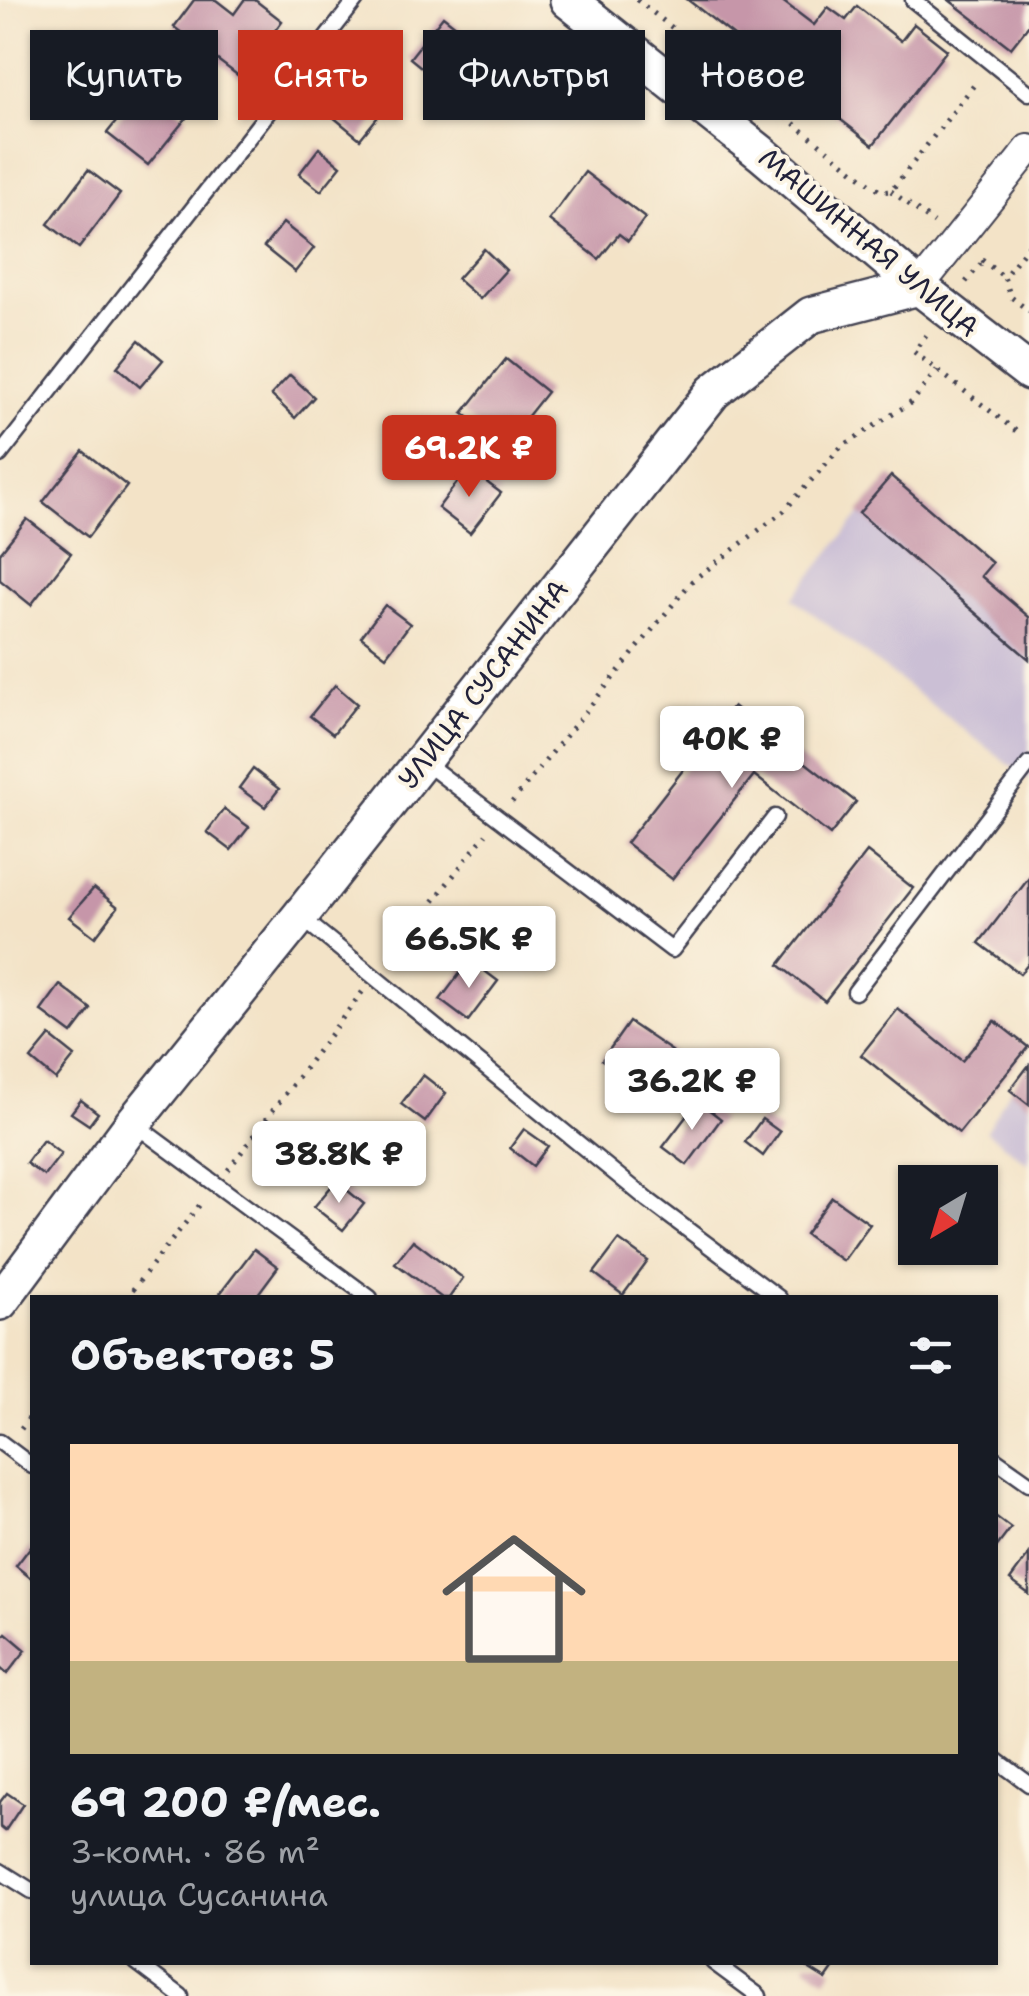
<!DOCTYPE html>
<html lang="ru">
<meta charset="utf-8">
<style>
:root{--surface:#171b24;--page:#20242c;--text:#f1f3f6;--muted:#9ea1a6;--line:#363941;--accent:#c8321e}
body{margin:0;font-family:"Shantell Sans",sans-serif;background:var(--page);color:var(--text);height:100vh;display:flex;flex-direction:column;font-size:38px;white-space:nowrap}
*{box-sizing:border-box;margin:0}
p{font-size:32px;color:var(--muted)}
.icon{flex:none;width:55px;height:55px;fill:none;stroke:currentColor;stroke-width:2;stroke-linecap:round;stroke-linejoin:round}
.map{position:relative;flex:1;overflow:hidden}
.details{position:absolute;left:30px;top:1295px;width:968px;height:670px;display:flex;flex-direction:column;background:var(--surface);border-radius:0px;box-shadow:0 2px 8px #0004}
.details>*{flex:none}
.guide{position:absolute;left:30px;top:30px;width:970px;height:90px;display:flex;gap:20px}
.needle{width:65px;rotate:218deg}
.buttons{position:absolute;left:898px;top:1165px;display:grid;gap:20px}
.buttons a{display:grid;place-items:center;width:100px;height:100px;border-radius:0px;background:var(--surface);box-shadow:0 2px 8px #0004;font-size:50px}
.price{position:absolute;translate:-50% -85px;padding:0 22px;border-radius:10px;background:#fff;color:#222;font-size:32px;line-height:65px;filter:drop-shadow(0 2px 5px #0008)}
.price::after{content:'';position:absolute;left:50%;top:60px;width:30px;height:22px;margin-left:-15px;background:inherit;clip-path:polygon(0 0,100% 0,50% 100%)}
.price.selected{background:var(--accent);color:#fff}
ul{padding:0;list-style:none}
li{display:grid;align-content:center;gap:20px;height:530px;padding:0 40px}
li+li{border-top:2px solid var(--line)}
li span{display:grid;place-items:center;height:310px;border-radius:0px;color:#555}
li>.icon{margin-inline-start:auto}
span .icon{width:180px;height:180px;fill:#fffc;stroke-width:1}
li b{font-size:42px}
h2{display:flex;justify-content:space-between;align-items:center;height:120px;padding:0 40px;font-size:42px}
.tag{padding:0 35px;border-radius:0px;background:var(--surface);box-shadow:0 2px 8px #0004;font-size:35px;line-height:90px}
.tag.selected{background:var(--accent);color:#fff}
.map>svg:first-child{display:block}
</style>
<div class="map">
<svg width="1029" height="1996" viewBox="0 0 1029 1996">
<rect width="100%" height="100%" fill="#fcf5e5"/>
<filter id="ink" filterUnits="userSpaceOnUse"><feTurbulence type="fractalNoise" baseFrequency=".01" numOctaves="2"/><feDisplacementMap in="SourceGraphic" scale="20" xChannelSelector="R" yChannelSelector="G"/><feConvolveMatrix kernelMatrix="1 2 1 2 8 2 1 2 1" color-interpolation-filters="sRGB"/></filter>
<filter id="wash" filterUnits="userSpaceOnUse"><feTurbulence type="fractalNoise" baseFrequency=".0048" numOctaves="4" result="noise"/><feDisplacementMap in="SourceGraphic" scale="40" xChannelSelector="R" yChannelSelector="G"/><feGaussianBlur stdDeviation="2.25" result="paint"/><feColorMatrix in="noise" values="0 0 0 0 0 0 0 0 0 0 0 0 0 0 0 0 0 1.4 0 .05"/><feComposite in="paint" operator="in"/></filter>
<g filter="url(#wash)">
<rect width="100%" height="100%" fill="#f3e3c7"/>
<g fill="#cbbfd5">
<path d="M891,476L992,563L981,576L1029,617V780L793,598Z"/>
<path d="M1029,1065V1164L986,1131L1010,1090Z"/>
</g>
<g id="blocks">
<g fill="#c696a9">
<path d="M194,0H216L234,14L244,0H255L282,21L240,77L174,27Z"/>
<path d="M688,0H781L814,25L828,7L846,20L857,6L901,41L914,24L947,50L873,145Z"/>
<path d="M949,0H1029V25L1011,48Z"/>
<path d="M443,16L466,34L432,76L410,58Z"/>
<path d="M146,85L187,117L148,165L107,133Z"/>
<path d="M357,85L385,108L360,139L332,116Z"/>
<path d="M319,148L341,166L321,191L299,174Z"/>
<path d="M88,170L120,194L79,248L48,224Z"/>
<path d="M585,172L645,218L628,241L619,234L599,259L549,220Z"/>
<path d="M283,223L314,248L295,272L264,247Z"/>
<path d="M484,249L506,270L480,299L457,279Z"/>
<path d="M139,340L163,360L140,387L117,367Z"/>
<path d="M506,359L547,392L504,446L463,413Z"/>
<path d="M290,375L314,397L295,418L271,395Z"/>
<path d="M83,451L127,486L88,537L43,502Z"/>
<path d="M468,468L501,493L470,533L438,508Z"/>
<path d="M891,476L992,563L981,576L1029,617V659L859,513Z"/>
<path d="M27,519L71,553L31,605L0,580V553Z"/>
<path d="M385,605L410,624L386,656L361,637Z"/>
<path d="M335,685L357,704L333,734L310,716Z"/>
<path d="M733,706L856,802L830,835L754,775L672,879L626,843Z"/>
<path d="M253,769L279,789L265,807L239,788Z"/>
<path d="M224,809L249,827L231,850L207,832Z"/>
<path d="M867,852L913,888L825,1001L779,965Z"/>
<path d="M1029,878V963L1020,974L979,943Z"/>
<path d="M94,888L118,907L95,937L69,917Z"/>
<path d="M470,960L498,981L468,1021L440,1000Z"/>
<path d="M60,985L91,1009L72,1034L41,1011Z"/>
<path d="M898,1009L962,1061L995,1021L1028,1047L959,1133L861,1055Z"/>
<path d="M629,1022L672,1051L645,1090L602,1060Z"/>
<path d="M50,1036L75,1056L56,1080L31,1059Z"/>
<path d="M1029,1065V1105L1010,1090Z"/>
<path d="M423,1075L446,1093L425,1122L401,1104Z"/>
<path d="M81,1100L98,1113L89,1125L71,1113Z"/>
<path d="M698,1101L721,1119L687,1165L663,1147Z"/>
<path d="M762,1119L780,1132L763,1156L745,1142Z"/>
<path d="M524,1129L548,1146L533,1166L510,1148Z"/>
<path d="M43,1140L61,1154L44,1176L26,1163Z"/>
<path d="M336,1181L364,1204L343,1230L314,1207Z"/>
<path d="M832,1197L870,1224L843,1261L805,1234Z"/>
<path d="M413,1240L463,1278L449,1298H442L395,1263Z"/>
<path d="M619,1240L648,1261L623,1295L594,1273Z"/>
<path d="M254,1249L278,1267L255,1298H222L219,1295Z"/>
<path d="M995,1516L1011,1528L995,1549Z"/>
<path d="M32,1545V1579L16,1566Z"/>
<path d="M1029,1554V1594L1010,1580Z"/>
<path d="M6,1633L26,1650L7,1674L0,1668V1641Z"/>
<path d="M7,1793L23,1804L5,1831L0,1827V1802Z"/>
<path d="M807,1962H824L833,1969L826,1979L805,1966Z"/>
</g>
</g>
</g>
<g filter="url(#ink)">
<use href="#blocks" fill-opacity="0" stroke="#413f50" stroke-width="2.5"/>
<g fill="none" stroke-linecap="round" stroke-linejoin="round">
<g stroke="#413f50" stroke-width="19">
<g id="service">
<path d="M913,0L1029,93"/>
<path d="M0,455L356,0"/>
<path d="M423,761L672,950L775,817"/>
<path d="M302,918L648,1200L779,1298"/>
<path d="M855,992L1029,764"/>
<path d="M133,1123L370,1298"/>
<path d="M0,1442L32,1466"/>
<path d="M995,1459L1029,1483"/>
<path d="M995,1759L1029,1784"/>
<path d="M0,1871L32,1891"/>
<path d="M136,1962L181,1996"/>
<path d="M713,1962L759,1996"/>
</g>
</g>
<g stroke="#413f50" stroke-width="32">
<path id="minor" d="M919,287L1029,149"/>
</g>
<g stroke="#413f50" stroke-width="40">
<g id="tertiary">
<path d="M568,0L761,153L919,287L1029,372"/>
<path d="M0,1302L133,1123L300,916L713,392L811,315L919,287"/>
</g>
</g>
<g stroke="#413f50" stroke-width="5" stroke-dasharray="2.5 8" stroke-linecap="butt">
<path d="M637,0L881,192L891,191L978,80"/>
<path d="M891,191L934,223"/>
<path d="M1029,245L1004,277L1011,297L1029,311"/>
<path d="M982,260L1004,277"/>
<path d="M966,282L983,261"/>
<path d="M926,335L914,352L1020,434"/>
<path d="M512,802L692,581L784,511L841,447L912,402L937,370"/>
<path d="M388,959L486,834"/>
<path d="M228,1170L363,991"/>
<path d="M126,1298L202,1202"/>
<path d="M21,1429L32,1414"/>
</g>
<use href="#service" stroke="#fff" stroke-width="14"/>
<use href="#minor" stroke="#fff" stroke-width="28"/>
<use href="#tertiary" stroke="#fff" stroke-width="35"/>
</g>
</g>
<g text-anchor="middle" stroke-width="8" stroke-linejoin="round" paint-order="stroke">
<g font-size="28" fill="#22223b" stroke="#fcf5e5">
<text transform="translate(869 242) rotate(40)" y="10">МАШИННАЯ УЛИЦА</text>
<text transform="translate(483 684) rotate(-52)" y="10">УЛИЦА СУСАНИНА</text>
</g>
</g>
</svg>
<div class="buttons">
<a><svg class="needle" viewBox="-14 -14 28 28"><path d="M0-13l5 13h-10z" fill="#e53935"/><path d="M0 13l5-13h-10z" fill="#9ea1a6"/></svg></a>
</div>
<b class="price selected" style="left:469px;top:500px">69.2K ₽</b>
<b class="price" style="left:732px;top:791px">40K ₽</b>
<b class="price" style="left:469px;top:991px">66.5K ₽</b>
<b class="price" style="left:692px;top:1133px">36.2K ₽</b>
<b class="price" style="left:339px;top:1206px">38.8K ₽</b>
<div class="guide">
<a class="tag">Купить</a>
<a class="tag selected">Снять</a>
<a class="tag">Фильтры</a>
<a class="tag">Новое</a>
</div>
<section class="details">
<h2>Объектов: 5<svg class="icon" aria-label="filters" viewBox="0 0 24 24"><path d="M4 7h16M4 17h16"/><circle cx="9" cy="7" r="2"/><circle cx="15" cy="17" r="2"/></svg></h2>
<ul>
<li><span style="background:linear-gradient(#ffd9b3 70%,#c2b280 0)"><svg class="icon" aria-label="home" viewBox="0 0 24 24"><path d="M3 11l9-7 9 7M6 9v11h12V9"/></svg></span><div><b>69 200 ₽/мес.</b><p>3-комн. · 86 m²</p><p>улица Сусанина</p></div></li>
</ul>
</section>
</div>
